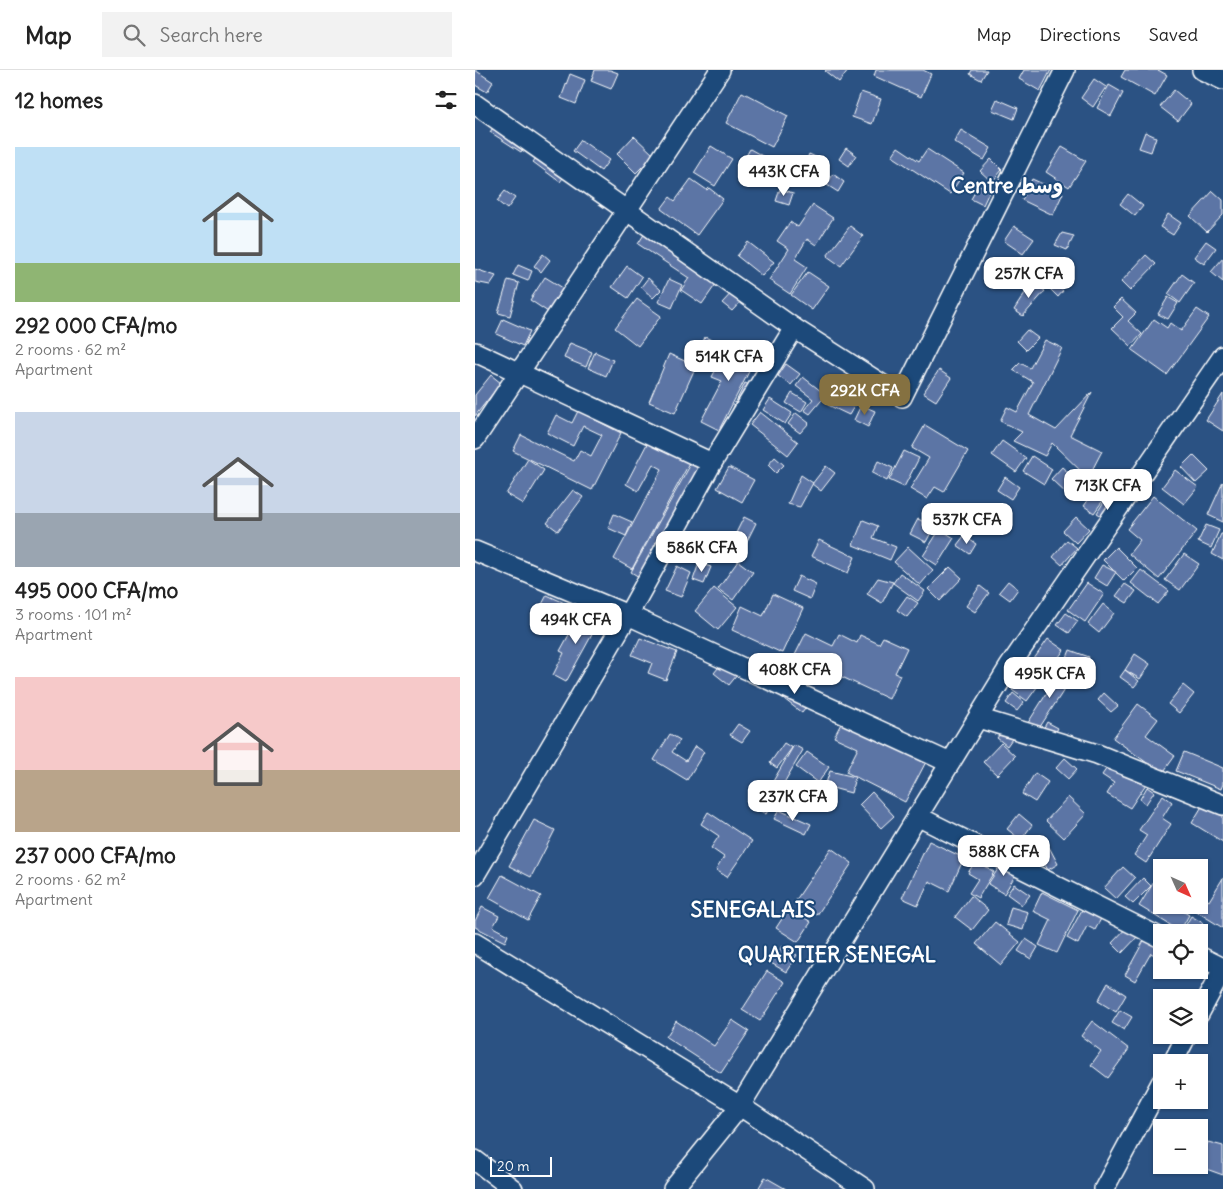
<!DOCTYPE html>
<meta charset="utf-8">
<style>
:root{--surface:#fff;--page:#f2f2f2;--text:#222;--muted:#767676;--line:#e0e0e0;--accent:#857141}
body{margin:0;font-family:Delius,"Playpen Sans Arabic",sans-serif;background:var(--page);color:var(--text);height:100vh;display:flex;flex-direction:column;font-size:19px;white-space:nowrap}
*{box-sizing:border-box;margin:0}
p{font-size:16px;color:var(--muted)}
.icon{flex:none;width:28px;height:28px;fill:none;stroke:currentColor;stroke-width:2;stroke-linecap:round;stroke-linejoin:round}
.map{position:relative;flex:1;overflow:hidden}
.side{display:flex;flex-direction:column;background:var(--surface);width:475px}
.side>*{flex:none}
.needle{width:32px;rotate:135deg}
.tools{position:absolute;left:678px;top:789px;display:grid;gap:10px}
.tools a{display:grid;place-items:center;width:55px;height:55px;border-radius:0px;background:var(--surface);box-shadow:0 1px 4px #0004;font-size:25px}
.scale{position:absolute;left:15px;bottom:12px;width:62px;box-sizing:border-box;padding-left:5px;border:2px solid #fff;border-top:0;font-size:14px;line-height:18px;white-space:nowrap;color:#fff;-webkit-text-stroke:4px #1f4a7a;paint-order:stroke}
.price{position:absolute;translate:-50% -42px;padding:0 11px;border-radius:10px;background:#fff;color:#222;font-size:16px;line-height:32px;filter:drop-shadow(0 1px 2px #0008)}
.price::after{content:'';position:absolute;left:50%;top:30px;width:15px;height:11px;margin-left:-8px;background:inherit;clip-path:polygon(0 0,100% 0,50% 100%)}
.price.current{background:var(--accent);color:#fff}
ul{padding:0;list-style:none}
li{display:grid;align-content:center;gap:10px;height:265px;padding:0 15px}
li span{display:grid;place-items:center;height:155px;border-radius:0px;color:#555}
li>.icon{margin-inline-start:auto}
span .icon{width:90px;height:90px;fill:#fffc;stroke-width:1}
li b{font-size:21px}
h2{display:flex;justify-content:space-between;align-items:center;height:60px;padding:0 15px;font-size:21px}
header{display:flex;align-items:center;gap:30px;box-sizing:border-box;height:70px;padding:0 25px;background:var(--surface);border-bottom:1px solid var(--line)}
header strong{font-size:24px}
nav{display:flex;gap:28px;margin-inline-start:auto;font-size:18px}
.search{width:350px;height:45px;background:var(--page);display:flex;align-items:center;gap:12px;box-sizing:border-box;padding:0 18px;border-radius:0px;color:var(--muted);font-size:19px}
main{display:flex;flex:1;min-height:0}
.map>svg:first-child{display:block}
</style>
<header>
<strong>Map</strong>
<div class="search"><svg class="icon" aria-label="search" viewBox="0 0 24 24"><circle cx="10" cy="10" r="6"/><path d="M15 15l6 6"/></svg>Search here</div>
<nav><a>Map</a><a>Directions</a><a>Saved</a></nav>
</header>
<main>
<section class="side">
<h2>12 homes<svg class="icon" aria-label="filters" viewBox="0 0 24 24"><path d="M4 7h16M4 17h16"/><circle cx="9" cy="7" r="2"/><circle cx="15" cy="17" r="2"/></svg></h2>
<ul>
<li><span style="background:linear-gradient(#bfe0f5 75%,#8fb573 0)"><svg class="icon" aria-label="home" viewBox="0 0 24 24"><path d="M3 11l9-7 9 7M6 9v11h12V9"/></svg></span><div><b>292 000 CFA/mo</b><p>2 rooms · 62 m²</p><p>Apartment</p></div></li>
<li><span style="background:linear-gradient(#c9d6e8 65%,#9aa5b1 0)"><svg class="icon" aria-label="home" viewBox="0 0 24 24"><path d="M3 11l9-7 9 7M6 9v11h12V9"/></svg></span><div><b>495 000 CFA/mo</b><p>3 rooms · 101 m²</p><p>Apartment</p></div></li>
<li><span style="background:linear-gradient(#f6c9c9 60%,#b9a48a 0)"><svg class="icon" aria-label="home" viewBox="0 0 24 24"><path d="M3 11l9-7 9 7M6 9v11h12V9"/></svg></span><div><b>237 000 CFA/mo</b><p>2 rooms · 62 m²</p><p>Apartment</p></div></li>
</ul>
</section>
<div class="map">
<svg width="748" height="1119" viewBox="0 0 748 1119">
<rect width="100%" height="100%" fill="#2b5283"/>
<filter id="ink" filterUnits="userSpaceOnUse"><feTurbulence type="fractalNoise" baseFrequency=".02" numOctaves="2"/><feDisplacementMap in="SourceGraphic" scale="10" xChannelSelector="R" yChannelSelector="G"/><feConvolveMatrix kernelMatrix="1 2 1 2 8 2 1 2 1" color-interpolation-filters="sRGB"/></filter>
<g filter="url(#ink)">
<g fill="#5c74a5" stroke="#fff">
<path d="M0,0L18,12L12,22L0,15Z"/>
<path d="M120,0H135L143,3L136,19L116,11Z"/>
<path d="M351,0H373L364,12L350,1Z"/>
<path d="M401,0H448L456,4L446,27L399,6Z"/>
<path d="M497,0H512L506,10L495,4Z"/>
<path d="M549,0H576L565,21L544,9Z"/>
<path d="M650,0H683L692,5L680,26L646,7Z"/>
<path d="M95,4L110,10L101,34L86,28Z"/>
<path d="M619,9L631,17L618,37L606,28Z"/>
<path d="M634,15L648,23L636,46L622,38Z"/>
<path d="M699,20L716,34L703,51L685,37Z"/>
<path d="M267,22L313,46L297,77L251,53Z"/>
<path d="M386,22L406,29L397,54L377,47Z"/>
<path d="M522,29L543,38L539,49L517,40Z"/>
<path d="M22,52L52,72L46,82L15,62Z"/>
<path d="M486,60L516,78L509,90L479,72Z"/>
<path d="M670,62L681,67L676,82L664,78Z"/>
<path d="M159,66L179,85L161,103L142,84Z"/>
<path d="M106,70L134,90L126,101L98,81Z"/>
<path d="M236,76L257,89L240,116L219,103Z"/>
<path d="M423,77L444,91L452,79L489,103L475,124L417,86Z"/>
<path d="M587,77L611,91L594,117L571,102Z"/>
<path d="M371,78L381,85L374,96L364,89Z"/>
<path d="M275,79L307,97L300,107L284,98L277,111L262,102Z"/>
<path d="M66,81L93,101L85,112L58,92Z"/>
<path d="M334,84L345,89L337,107L326,102Z"/>
<path d="M516,89L527,100L517,112L505,101Z"/>
<path d="M358,104L369,112L363,122L352,115Z"/>
<path d="M216,109L232,120L234,118L248,129L222,165L186,139L195,127L200,131Z"/>
<path d="M557,109L588,123L578,145L547,130Z"/>
<path d="M504,115L515,120L508,135L496,129Z"/>
<path d="M305,119L318,123L314,135L301,131Z"/>
<path d="M30,121L40,128L32,139L22,131Z"/>
<path d="M738,121L748,130V145L732,162L715,146Z"/>
<path d="M653,124L668,136L660,146L645,134Z"/>
<path d="M338,135L358,148L341,175L332,169L320,189L332,197L315,224L294,210L314,179L302,171L315,152L323,157Z"/>
<path d="M693,144L706,153L698,165L685,157Z"/>
<path d="M175,155L248,204L227,234L206,220L214,208L163,174Z"/>
<path d="M375,156L388,166L366,196L352,186Z"/>
<path d="M539,156L559,169L548,184L529,171Z"/>
<path d="M587,163L599,166L592,180L580,175Z"/>
<path d="M731,171L741,178L729,194L719,187Z"/>
<path d="M273,172L299,192L287,206L262,186Z"/>
<path d="M68,184L75,190L66,202L59,196Z"/>
<path d="M671,185L681,194L655,221L646,212Z"/>
<path d="M748,188V212L736,202Z"/>
<path d="M43,195L57,201L53,211L38,205Z"/>
<path d="M152,196L167,207L153,228L137,217Z"/>
<path d="M0,199L21,206L15,215L0,212Z"/>
<path d="M333,202L354,216L337,240L316,225Z"/>
<path d="M707,204L719,213L705,233L693,224Z"/>
<path d="M70,207L88,218L73,242L55,230Z"/>
<path d="M173,208L186,220L178,228L166,217Z"/>
<path d="M194,209L207,215L197,238L183,232Z"/>
<path d="M577,209L588,221L583,227L572,216Z"/>
<path d="M33,210L44,213L35,246L23,243Z"/>
<path d="M557,212L570,221L548,246L539,240Z"/>
<path d="M261,218L271,226L257,241L247,233Z"/>
<path d="M693,227L703,233L693,249L683,244Z"/>
<path d="M162,229L186,246L163,276L140,258Z"/>
<path d="M646,229L661,243L653,251L667,264L656,276L637,258L648,247L638,237Z"/>
<path d="M722,239L734,247L692,305L657,280L679,249L692,258L695,253L706,261Z"/>
<path d="M28,249L55,261L48,276L21,264Z"/>
<path d="M552,260L563,268L551,280L542,271Z"/>
<path d="M230,267L245,274L236,295L221,289Z"/>
<path d="M256,270L283,284L244,360L226,351L247,311L237,307Z"/>
<path d="M570,270L587,278L554,345L581,360L617,322L595,365L627,381L613,408L577,373L570,386L538,371L547,362L525,351L532,337L542,342L558,312L538,300L545,293L555,298Z"/>
<path d="M95,273L117,282L111,297L89,288Z"/>
<path d="M120,282L138,290L131,306L113,298Z"/>
<path d="M194,284L221,296L200,343L174,332Z"/>
<path d="M311,294L325,304L316,315L303,306Z"/>
<path d="M464,300L476,308L461,331L448,323Z"/>
<path d="M374,304L396,323L388,334L365,315Z"/>
<path d="M16,305L26,313L0,346V325Z"/>
<path d="M328,307L351,325L335,344L329,340L338,329L321,316Z"/>
<path d="M270,313L281,318L267,347L256,342Z"/>
<path d="M317,323L332,332L326,342L311,333Z"/>
<path d="M748,324V361L731,350Z"/>
<path d="M358,325L380,335L374,345L353,335Z"/>
<path d="M295,329L317,343L310,354L288,340Z"/>
<path d="M386,335L400,341L393,357L379,350Z"/>
<path d="M103,341L146,363L117,420L38,381L46,365L99,391L105,380L116,386L127,365L108,356L98,376L72,363L81,345L97,353Z"/>
<path d="M285,342L323,372L313,385L275,355Z"/>
<path d="M321,343L334,353L325,363L313,354Z"/>
<path d="M450,355L493,381L469,422L460,417L452,429L435,419L454,388L437,378Z"/>
<path d="M174,370L215,392L157,499L139,489L187,399L178,394L163,421L151,414Z"/>
<path d="M527,371L551,388L541,402L517,385Z"/>
<path d="M429,381L444,388L429,417L414,410Z"/>
<path d="M718,385L734,401L721,413L706,397Z"/>
<path d="M557,386L577,399L569,414L548,401Z"/>
<path d="M300,387L309,395L301,403L293,395Z"/>
<path d="M53,389L69,400L48,434L31,424Z"/>
<path d="M403,391L418,398L412,411L397,403Z"/>
<path d="M217,392L230,400L169,510L156,502Z"/>
<path d="M351,396L360,403L346,421L337,414Z"/>
<path d="M254,397L279,410L267,432L242,418Z"/>
<path d="M587,397L607,415L595,427L576,409Z"/>
<path d="M700,400L723,417L709,434L687,417Z"/>
<path d="M326,405L338,413L325,437L313,434Z"/>
<path d="M530,407L544,417L536,429L522,420Z"/>
<path d="M748,412V452L733,445Z"/>
<path d="M98,420L108,427L83,461L72,453Z"/>
<path d="M619,422L629,429L619,443L609,436Z"/>
<path d="M678,426L722,461L684,509L654,484L665,470L652,459Z"/>
<path d="M630,430L644,439L635,451L622,443Z"/>
<path d="M486,436L499,445L493,453L480,444Z"/>
<path d="M139,444L157,452L151,466L133,458Z"/>
<path d="M269,447L281,453L270,475L258,469Z"/>
<path d="M601,447L614,459L601,473L588,461Z"/>
<path d="M443,449L459,457L451,472L435,464Z"/>
<path d="M388,450L403,456L398,468L421,477L415,490L378,475Z"/>
<path d="M731,455L744,460L736,478L723,472Z"/>
<path d="M465,459L479,468L462,495L448,486Z"/>
<path d="M746,464H748V490L737,484Z"/>
<path d="M489,466L501,474L495,484L482,475Z"/>
<path d="M344,470L380,487L373,503L336,486Z"/>
<path d="M592,470L602,478L587,495L578,487Z"/>
<path d="M433,477L458,500L445,515L419,492Z"/>
<path d="M641,477L662,498L649,511L628,490Z"/>
<path d="M709,484L724,494L705,520L690,510Z"/>
<path d="M263,491L278,502L258,530L243,519Z"/>
<path d="M224,493L236,497L229,514L218,510Z"/>
<path d="M627,495L641,502L632,516L619,508Z"/>
<path d="M202,496L216,503L206,527L190,521Z"/>
<path d="M475,497L487,508L465,531L453,519Z"/>
<path d="M666,500L694,521L683,534L656,513Z"/>
<path d="M425,503L450,521L443,531L418,513Z"/>
<path d="M324,506L341,514L335,529L317,521Z"/>
<path d="M403,508L418,512L407,533L392,524Z"/>
<path d="M533,511L543,519L535,530L524,522Z"/>
<path d="M612,513L629,524L610,552L593,540Z"/>
<path d="M650,514L661,521L652,533L641,526Z"/>
<path d="M505,516L514,523L500,542L491,536Z"/>
<path d="M239,518L262,537L243,560L220,541Z"/>
<path d="M298,524L328,538L307,583L257,560L267,536L288,546Z"/>
<path d="M72,525L105,540L98,556L64,540Z"/>
<path d="M432,526L443,533L432,547L422,540Z"/>
<path d="M628,534L639,543L624,563L613,554Z"/>
<path d="M107,541L125,550L91,612L78,605L89,583L85,581Z"/>
<path d="M591,543L603,551L594,563L582,555Z"/>
<path d="M331,563L358,576L364,564L382,573L385,565L404,574L408,567L432,578L420,603L425,605L414,629L320,585Z"/>
<path d="M165,568L202,582L191,610L173,603L177,593L157,585Z"/>
<path d="M573,569L589,580L552,631L537,620Z"/>
<path d="M595,580L614,587L608,602L589,595Z"/>
<path d="M660,584L675,594L665,609L650,600Z"/>
<path d="M252,587L267,599L254,615L239,603Z"/>
<path d="M589,596L600,603L561,663L551,656Z"/>
<path d="M650,600L664,611L659,617L645,607Z"/>
<path d="M313,607L339,627L327,643L300,622Z"/>
<path d="M708,615L719,624L704,643L693,634Z"/>
<path d="M538,623L549,632L542,641L531,633Z"/>
<path d="M629,623L643,636L636,642L623,630Z"/>
<path d="M663,634L683,649L671,665L700,686L687,704L638,668Z"/>
<path d="M371,644L454,686L430,732L371,702L383,678L359,667Z"/>
<path d="M534,652L544,659L532,676L522,668Z"/>
<path d="M572,652L583,658L577,669L566,663Z"/>
<path d="M263,654L275,661L267,672L255,665Z"/>
<path d="M195,664L205,670L197,682L211,691L220,676L229,682L212,710L179,690Z"/>
<path d="M309,673L317,678L302,698L295,693Z"/>
<path d="M526,673L540,686L522,705L508,692Z"/>
<path d="M319,675L328,680L291,744L282,739Z"/>
<path d="M332,682L354,697L343,713L321,697Z"/>
<path d="M709,682L748,698V714L746,719L701,701Z"/>
<path d="M590,688L602,699L593,709L581,698Z"/>
<path d="M636,692L671,714L655,738L632,724L639,713L627,705Z"/>
<path d="M355,701L380,707L376,723L350,716Z"/>
<path d="M560,703L573,712L560,732L547,724Z"/>
<path d="M672,717L679,722L671,734L665,729Z"/>
<path d="M397,722L419,746L406,758L384,735Z"/>
<path d="M688,725L697,732L687,748L696,754L671,793L659,785L672,765L664,760Z"/>
<path d="M593,727L611,744L589,768L571,751Z"/>
<path d="M732,728L748,738V772L717,753Z"/>
<path d="M304,740L336,754L331,764L299,749Z"/>
<path d="M233,742L277,771L252,807L241,800L249,787L236,778L244,766L226,754Z"/>
<path d="M544,744L557,755L546,770L532,759Z"/>
<path d="M59,750L80,760L56,807L34,796Z"/>
<path d="M454,771L489,788L474,821L454,811L443,835L427,828Z"/>
<path d="M574,777L583,794L573,800L563,783Z"/>
<path d="M356,778L377,793L342,845L321,830Z"/>
<path d="M501,790L519,802L503,828L494,823L503,809L493,803Z"/>
<path d="M529,790L544,799L529,824L513,814Z"/>
<path d="M648,797L660,808L641,829L629,818Z"/>
<path d="M27,805L66,826L53,850L14,828Z"/>
<path d="M682,807L686,810V835H698L714,845L705,861L664,836Z"/>
<path d="M668,808L676,816L658,834L650,827Z"/>
<path d="M748,808V858L711,835H724V825L734,831Z"/>
<path d="M539,814L555,825L547,835L532,824Z"/>
<path d="M567,822L603,840L582,883L564,875L576,850L558,841Z"/>
<path d="M496,826L513,840L497,860L480,847Z"/>
<path d="M609,836L628,845L620,860L612,856L603,874L592,868Z"/>
<path d="M7,837L24,846L18,857L33,865L30,872L0,857V851Z"/>
<path d="M536,837L553,842L548,860L531,855Z"/>
<path d="M314,838L336,852L323,872L301,858Z"/>
<path d="M716,846L728,853L722,862H712L708,860Z"/>
<path d="M520,852L545,872L526,895L501,874Z"/>
<path d="M655,854L665,864L647,883L637,873Z"/>
<path d="M673,863L686,870V889L676,883L660,911L650,905Z"/>
<path d="M551,869L563,877L556,889L543,881Z"/>
<path d="M307,876L322,885L311,902L296,893Z"/>
<path d="M292,901L310,912L285,951L267,940Z"/>
<path d="M633,913L651,925L641,942L623,931Z"/>
<path d="M645,940L657,947L649,960L637,953Z"/>
<path d="M257,950L274,961L246,1003L191,967L201,951L239,976Z"/>
<path d="M617,951L654,979L633,1008L616,995L626,981L606,966Z"/>
<path d="M733,1072L748,1076V1105L723,1096Z"/>
<path d="M290,1107L311,1119H283Z"/>
</g>
<g fill="none" stroke-linecap="round" stroke-linejoin="round">
<g stroke="#fff" stroke-width="22">
<g id="street">
<path d="M727,0L748,10"/>
<path d="M0,34L319,258L427,327L590,0"/>
<path d="M0,282L237,393"/>
<path d="M0,369L245,0"/>
<path d="M0,481L153,545L475,693"/>
<path d="M503,648L622,684L748,735"/>
<path d="M442,746L686,868"/>
<path d="M0,805L153,545L237,393L319,258"/>
<path d="M0,873L265,1036L390,1119"/>
<path d="M724,886L748,898"/>
<path d="M724,944L748,899"/>
<path d="M698,992L712,965"/>
<path d="M0,1090L38,1119"/>
<path d="M198,1119L265,1036L534,597L748,286"/>
<path d="M629,1119L686,1013"/>
</g>
</g>
<use href="#street" stroke="#1f4a7a" stroke-width="19"/>
</g>
</g>
<g text-anchor="middle" stroke-width="4" stroke-linejoin="round" paint-order="stroke">
<g font-size="21" font-weight="bold" fill="#fff" stroke="#1f4a7a">
<text x="532" y="123">Centre وسط</text>
<text x="278" y="847">SENEGALAIS</text>
<text x="362" y="892">QUARTIER SENEGAL</text>
</g>
</g>
</svg>
<div class="tools">
<a><svg class="needle" viewBox="-14 -14 28 28"><path d="M0-13l5 13h-10z" fill="#e53935"/><path d="M0 13l5-13h-10z" fill="#767676"/></svg></a>
<a><svg class="icon" aria-label="locate" viewBox="0 0 24 24"><circle cx="12" cy="12" r="6"/><path d="M12 2v4M12 18v4M2 12h4M18 12h4"/></svg></a>
<a><svg class="icon" aria-label="layers" viewBox="0 0 24 24"><path d="M12 4l9 5-9 5-9-5zM3 14l9 5 9-5"/></svg></a>
<a>+</a>
<a>−</a>
</div>
<div class="scale">20 m</div>
<b class="price" style="left:309px;top:127px">443K CFA</b>
<b class="price" style="left:554px;top:229px">257K CFA</b>
<b class="price" style="left:254px;top:312px">514K CFA</b>
<b class="price current" style="left:390px;top:346px">292K CFA</b>
<b class="price" style="left:633px;top:441px">713K CFA</b>
<b class="price" style="left:492px;top:475px">537K CFA</b>
<b class="price" style="left:227px;top:503px">586K CFA</b>
<b class="price" style="left:101px;top:575px">494K CFA</b>
<b class="price" style="left:320px;top:625px">408K CFA</b>
<b class="price" style="left:575px;top:629px">495K CFA</b>
<b class="price" style="left:318px;top:752px">237K CFA</b>
<b class="price" style="left:529px;top:807px">588K CFA</b>
</div>
</main>
